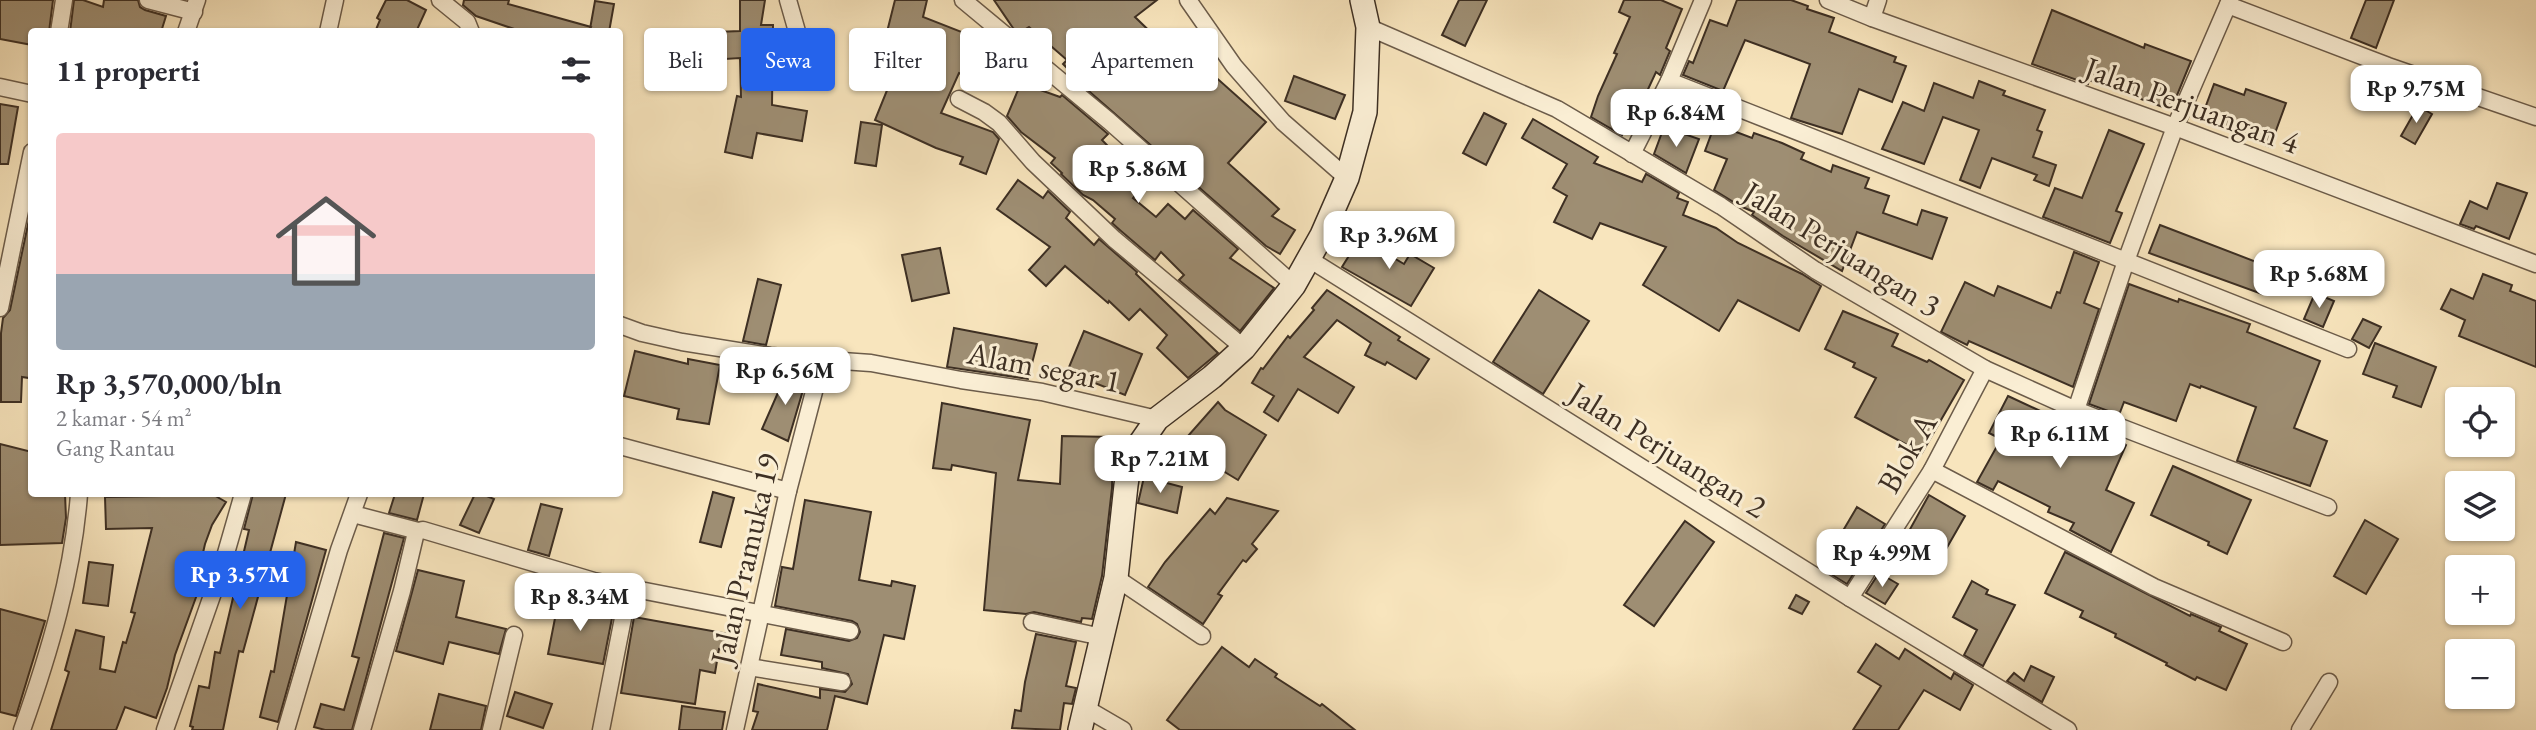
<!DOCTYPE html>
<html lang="id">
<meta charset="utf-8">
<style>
:root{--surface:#fff;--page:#f2f2f3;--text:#2b2b33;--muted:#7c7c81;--line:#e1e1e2;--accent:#2563eb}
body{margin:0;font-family:"EB Garamond",serif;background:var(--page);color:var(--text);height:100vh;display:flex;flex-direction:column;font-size:26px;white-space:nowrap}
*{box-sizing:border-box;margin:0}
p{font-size:23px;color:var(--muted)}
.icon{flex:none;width:38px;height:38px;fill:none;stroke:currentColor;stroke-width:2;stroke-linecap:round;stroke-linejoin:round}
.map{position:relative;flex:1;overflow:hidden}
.drawer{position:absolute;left:28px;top:28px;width:595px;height:469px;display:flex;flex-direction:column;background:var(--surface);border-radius:7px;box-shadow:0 2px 5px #0004}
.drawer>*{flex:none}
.hud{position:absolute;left:644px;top:28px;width:665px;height:63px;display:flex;gap:14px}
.buttons{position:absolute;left:2445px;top:387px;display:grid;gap:14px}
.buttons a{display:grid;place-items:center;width:70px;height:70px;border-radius:7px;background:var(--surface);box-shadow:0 2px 5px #0004;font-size:35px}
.price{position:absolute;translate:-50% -60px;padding:0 16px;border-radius:14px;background:#fff;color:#222;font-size:23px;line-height:46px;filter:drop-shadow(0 2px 4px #0008)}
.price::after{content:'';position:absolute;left:50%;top:42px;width:21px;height:16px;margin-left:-10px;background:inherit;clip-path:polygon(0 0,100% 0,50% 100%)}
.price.selected{background:var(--accent);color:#fff}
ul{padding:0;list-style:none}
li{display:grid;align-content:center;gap:14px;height:371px;padding:0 28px}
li+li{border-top:2px solid var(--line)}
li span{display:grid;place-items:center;height:217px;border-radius:7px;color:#555}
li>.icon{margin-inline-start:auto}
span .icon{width:126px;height:126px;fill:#fffc;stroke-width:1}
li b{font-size:30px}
h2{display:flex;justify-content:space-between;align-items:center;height:84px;padding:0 28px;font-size:30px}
.pill{padding:0 24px;border-radius:7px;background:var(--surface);box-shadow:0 2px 5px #0004;font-size:24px;line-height:63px}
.pill.selected{background:var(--accent);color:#fff}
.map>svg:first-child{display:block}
</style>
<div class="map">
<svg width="2536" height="730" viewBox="0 0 2536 730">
<rect width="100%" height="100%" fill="#f8e5bd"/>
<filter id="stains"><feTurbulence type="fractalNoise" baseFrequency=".00286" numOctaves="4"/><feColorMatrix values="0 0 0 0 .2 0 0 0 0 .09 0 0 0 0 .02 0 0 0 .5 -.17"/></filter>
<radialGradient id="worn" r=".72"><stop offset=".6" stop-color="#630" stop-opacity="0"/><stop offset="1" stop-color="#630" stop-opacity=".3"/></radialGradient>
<g fill="#9e8e73" stroke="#3d2f23" stroke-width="2">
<path d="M0,0H53L49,32H32V45L0,39Z"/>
<path d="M74,0H83L103,7L104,0H138L140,7L145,10L166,16L161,32H70Z"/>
<path d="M386,0H407L426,10L416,32H375L380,20L377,18Z"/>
<path d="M464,0H509L508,4L591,27L590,29L595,1L614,4L609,32H523L476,16L463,5Z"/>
<path d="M740,0H765L761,25H773L772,105L807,111L802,141L757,133L752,158L725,152L737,96L741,97L740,58L693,61L692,33L740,31Z"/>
<path d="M895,0H927L923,17L977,38L974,47L998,56L987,84L959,73L941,113L993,132L999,139L986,174L960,164L963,157L936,148L875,120L892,78L880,73L895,38L886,36Z"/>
<path d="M994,0H1157L1135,17L1166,47L1181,33L1198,51L1193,57L1266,122L1228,163L1279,209L1272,216L1295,230L1280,254L1266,246L1075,79L1077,78L1063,64L1067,60L1029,27L1019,33L1013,28Z"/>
<path d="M1459,0H1487L1465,46L1442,35Z"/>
<path d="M1624,0H1661L1682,9L1666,48L1670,51L1660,75L1656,72L1637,113L1632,111L1622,135L1591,117L1598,96L1617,54L1614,53L1630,17L1619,12Z"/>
<path d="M1737,0H1791L1808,6L1807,9L1834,18L1829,32L1896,57L1894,62L1906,66L1892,102L1859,89L1842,134L1791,118L1810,64L1745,40L1723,91L1683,75L1689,61L1693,63L1710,20L1727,26Z"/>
<path d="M2366,0H2394L2376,48L2351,38Z"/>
<path d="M2052,10L2144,48L2145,44L2191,61L2171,110L2089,80L2088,84L2032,64Z"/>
<path d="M1294,76L1345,95L1335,119L1285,101Z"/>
<path d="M1979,81L2005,91L2003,95L2045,110L2037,130L2042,132L2033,157L2056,165L2049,186L2034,180L2037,175L1992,158L1980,188L1960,180L1979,130L1943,117L1924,164L1882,149L1903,102L1924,111L1934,83L1973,98Z"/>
<path d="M1021,83L1060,97L1062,95L1108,134L1102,140L1129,168L1136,159L1153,174L1133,198L1156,217L1168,204L1185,219L1193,210L1238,249L1230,258L1274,288L1240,331L1179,280L1184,275L1161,252L1155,260L1121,231L1112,223L1115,219L1093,200L1083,195L1061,174L1062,173L1051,163L1055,158L1021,132L1007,116Z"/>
<path d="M2214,84L2244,95L2246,89L2286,103L2270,147L2201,119Z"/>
<path d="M0,104L18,107L8,164H0Z"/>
<path d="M2418,106L2432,114L2415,144L2401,136Z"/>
<path d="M1484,113L1506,124L1486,165L1463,153Z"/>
<path d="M1533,119L1598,157L1594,163L1642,182L1646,174L1679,193L1677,198L1688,202L1683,215L1716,228L1738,243L1802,274L1821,286L1799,331L1738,300L1719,331L1643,285L1666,247L1600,223L1592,239L1554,222L1567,196L1553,188L1567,164L1522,138Z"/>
<path d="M861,122L882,125L876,166L855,163Z"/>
<path d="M1715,124L1752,138L1754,133L1782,143L1804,153L1801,159L1831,172L1833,165L1869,178L1865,188L1889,196L1883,213L1917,225L1922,210L1947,218L1932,259L1857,232L1842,271L1783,236L1752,215L1754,212L1740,206L1714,190L1727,159L1705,151Z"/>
<path d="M1664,127L1699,139L1686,173L1654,154Z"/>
<path d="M2109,130L2144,144L2116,211L2122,213L2110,243L2043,217L2055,188L2082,198Z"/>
<path d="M1018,180L1043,198L1048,191L1070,212L1066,218L1094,245L1099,239L1137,272L1136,274L1218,353L1188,378L1157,348L1167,335L1140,309L1129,320L1109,301L1108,303L1065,266L1046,286L1029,270L1050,247L997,209Z"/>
<path d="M2497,183L2527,193L2509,239L2476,226L2474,229L2460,224L2470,201L2487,209Z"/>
<path d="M31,210L32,360L29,378L22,377L21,402H1V333L3,318L10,310Z"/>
<path d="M2160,225L2272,268L2262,294L2149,253Z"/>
<path d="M1360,238L1404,264L1410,254L1434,268L1411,306L1342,267Z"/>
<path d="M940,248L949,293L912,301L902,255Z"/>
<path d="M2074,252L2099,262L2084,303L2099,309L2073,387L1969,341L1967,345L1941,332L1965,282L1994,296L1998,286L2051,308L2057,292L2060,293Z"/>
<path d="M2483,274L2512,285L2510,291L2536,301V367L2459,336L2465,320L2441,309L2451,289L2473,299Z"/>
<path d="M758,279L781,285L766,345L743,341Z"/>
<path d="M2129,284L2178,302L2179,299L2250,324L2247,332L2320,361L2294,428L2327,441L2310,486L2237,461L2256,407L2201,386L2200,388L2190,384L2176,421L2124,402L2119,415L2089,404Z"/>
<path d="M1327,290L1400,337L1398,340L1429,359L1416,379L1387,362L1385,365L1365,355L1371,343L1337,320L1304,357L1354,387L1338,413L1298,389L1278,421L1264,412L1274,396L1252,383L1261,368L1263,369L1288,336L1290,338L1314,310L1312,308Z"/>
<path d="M1539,290L1589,321L1543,394L1493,362Z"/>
<path d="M2315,293L2334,301L2323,327L2304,319Z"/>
<path d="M1843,311L1898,334L1892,346L1927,362L1929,360L1964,380L1922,453L1855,417L1876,378L1853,367L1855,363L1825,349Z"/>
<path d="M2363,319L2381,327L2369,348L2352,339Z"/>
<path d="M954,328L1037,344L1028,379L947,367Z"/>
<path d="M1084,331L1142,354L1125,395L1067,372Z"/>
<path d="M2375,343L2436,367L2421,407L2393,397L2397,386L2363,374Z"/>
<path d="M635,351L688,364V359L720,365L709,424L677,419L679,409L624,396Z"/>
<path d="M787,372L806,380L788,441L762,429Z"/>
<path d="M2008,396L2075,427L2077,422L2112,435L2126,445L2106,490L2134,503L2111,552L2070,530L2074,523L2048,512L2050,507L1998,481L1993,490L1977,482L2001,439L1989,433Z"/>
<path d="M1218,402L1225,410L1266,435L1238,480L1180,445Z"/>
<path d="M942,403L1030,420L1018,480L1060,484L1062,436L1113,437L1112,488L1102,576L1092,619L1082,618L1081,622L1034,612L1026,614L984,610L996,473L952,465L951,470L933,468Z"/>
<path d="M0,444L32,452V494H65L66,518L62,543L0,545Z"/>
<path d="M2173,466L2251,500L2227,554L2208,545L2209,542L2151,515Z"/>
<path d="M1144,477L1182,487L1177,513L1138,503Z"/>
<path d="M713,492L734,498L721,547L700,542Z"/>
<path d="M163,494H212L226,502L212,525L205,544L195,588L199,589L175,655L167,688L156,718L125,707L116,730H51L69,672L65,670L76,630L104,637L100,669L115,672L123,642L126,643L135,613L131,612L152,528L106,529L105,497L162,496Z"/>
<path d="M253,494H286L243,652L239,651L223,730H192L193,727L190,726L199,686L209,688L215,652L220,653L249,530L244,529Z"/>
<path d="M395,494H424L417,520L389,513Z"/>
<path d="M475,494H482L494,499L479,533L460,525Z"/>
<path d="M1929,495L1965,516L1945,551L1909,531Z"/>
<path d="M1227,498L1278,511L1252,544L1257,549L1246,562L1243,560L1218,594L1222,596L1203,624L1148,587L1165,562L1210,509L1215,514Z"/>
<path d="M805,500L871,512L859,580L891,586L892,581L915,586L904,639L884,635L867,704L835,696L827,730H752L758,712L753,711L758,684L820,698V689L845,692L852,684L848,674L822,668V662L781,655L786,629L849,641L857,638L860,632L857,624L852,621L775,606L782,567L793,569Z"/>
<path d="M541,504L562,509L549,556L528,550Z"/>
<path d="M1857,507L1885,524L1847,584L1821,568Z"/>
<path d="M2365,520L2398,539L2366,594L2334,576Z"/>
<path d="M1685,521L1714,542L1654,626L1624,605Z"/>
<path d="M384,533L404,538L352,730H325L314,727L321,704L344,710L359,658L352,656Z"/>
<path d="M296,542L326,550L278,722L260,717L271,671L274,672Z"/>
<path d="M2065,552L2190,616L2191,614L2221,627L2219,631L2247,644L2226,690L2197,677L2195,680L2166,665L2167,663L2115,637L2116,634L2080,617L2083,611L2045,593Z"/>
<path d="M89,562L113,565L108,606L83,603Z"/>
<path d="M418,570L464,581L456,617L506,629L499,654L449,642L443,664L396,651Z"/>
<path d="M1879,573L1898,584L1885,604L1866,593Z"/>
<path d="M1972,581L1988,590L1986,594L2015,605L1983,666L1964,655L1977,630L1953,617Z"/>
<path d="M1796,595L1809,602L1802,614L1789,608Z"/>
<path d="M558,603L613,613L603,664L548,654Z"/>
<path d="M0,609L45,621L16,716L0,712Z"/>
<path d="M634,617L729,634L726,650L719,649L715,673L700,670L695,704L621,693Z"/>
<path d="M1036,634L1076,642L1066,686L1076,688L1072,704L1064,703L1060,730L1012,728L1015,710L1021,711L1025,682Z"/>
<path d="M1876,644L1899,659L1905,649L1951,679L1954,673L1973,685L1960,710L1924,690L1898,730H1853L1881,686L1858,672Z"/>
<path d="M1222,647L1249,667L1255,659L1277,674L1275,677L1320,706L1322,704L1355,730H1180L1167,720Z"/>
<path d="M2031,666L2054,677L2042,702L2007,681L2014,673L2024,681Z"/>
<path d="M515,692L552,704L543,728L507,716Z"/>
<path d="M439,694L486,706L481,730H430Z"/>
<path d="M682,706L725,712L722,730H679Z"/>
</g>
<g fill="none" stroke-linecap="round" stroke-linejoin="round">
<g stroke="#6c5c4a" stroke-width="19">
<g id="street">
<path d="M148,0L194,12"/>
<path d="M440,0L467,22L471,32"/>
<path d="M788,0L804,56"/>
<path d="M963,0L1109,121L1294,285"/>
<path d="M1188,0L1234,66L1283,122L1347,178"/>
<path d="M1828,0L1872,18L2175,127L2536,264"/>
<path d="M2230,0L2175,127L2126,261L2348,349"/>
<path d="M2228,5L2388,66L2536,117"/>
<path d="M1872,18L1878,0"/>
<path d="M1368,27L1557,109L1721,206L1815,270L1985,369L2076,410L2328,507"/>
<path d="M59,32L64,0"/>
<path d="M186,32L197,0"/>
<path d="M328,32L335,0"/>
<path d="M1669,81L2126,261L2076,410"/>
<path d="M0,87L32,94"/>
<path d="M959,99L984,112L999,123L1033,162L1114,239L1244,348"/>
<path d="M1632,154L1669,81L1703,0"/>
<path d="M1309,259L1850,598L2068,730"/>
<path d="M0,308L32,152"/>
<path d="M620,325L642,333L682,342L770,356L871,363L961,380L1042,392L1157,419"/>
<path d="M620,446L788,491"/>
<path d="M1932,470L2154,587L2283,642"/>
<path d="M353,514L418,531"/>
<path d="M1116,578L1202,636"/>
<path d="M1850,598L1932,470L1985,369"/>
<path d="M1032,622L1102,637"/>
<path d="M749,667L842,682"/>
<path d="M1087,709L1123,730"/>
<path d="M22,730C49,654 73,574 79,494"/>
<path d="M165,730L222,567L243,494"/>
<path d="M286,730L339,550L359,494"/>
<path d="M362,730L402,591L416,532L423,530L594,581L850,631"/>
<path d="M491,730L514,635"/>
<path d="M601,730L625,608"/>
<path d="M735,730L788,491L822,361"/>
<path d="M2300,730L2329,682"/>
</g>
</g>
<g stroke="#3d2f23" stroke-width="26">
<path id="secondary" d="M1080,730L1116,578L1126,485L1129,466L1137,448L1157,419L1212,377L1244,348L1294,285L1322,235L1347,178L1365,112L1368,27L1362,0"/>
</g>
<use href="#street" stroke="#faeed4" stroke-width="16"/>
<use href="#secondary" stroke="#faeed4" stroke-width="23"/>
</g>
<g text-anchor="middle" stroke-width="6" stroke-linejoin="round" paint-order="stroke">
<g font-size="32" fill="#3d2f23" stroke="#faeed4">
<text transform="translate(2192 105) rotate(20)" y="11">Jalan Perjuangan 4</text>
<text transform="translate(1842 249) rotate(32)" y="11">Jalan Perjuangan 3</text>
<text transform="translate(1044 367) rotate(11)" y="11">Alam segar 1</text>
<text transform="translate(1668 450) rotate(32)" y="11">Jalan Perjuangan 2</text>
<text transform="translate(1907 453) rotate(-60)" y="11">Blok A</text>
<text transform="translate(745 559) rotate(-77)" y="11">Jalan Pramuka 19</text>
</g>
</g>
<rect width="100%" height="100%" filter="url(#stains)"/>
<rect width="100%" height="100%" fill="url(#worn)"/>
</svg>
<div class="buttons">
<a><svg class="icon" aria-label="locate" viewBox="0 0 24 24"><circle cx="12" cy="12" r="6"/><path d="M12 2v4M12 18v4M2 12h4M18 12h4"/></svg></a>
<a><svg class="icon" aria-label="layers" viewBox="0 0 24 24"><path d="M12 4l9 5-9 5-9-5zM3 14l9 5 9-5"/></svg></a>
<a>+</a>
<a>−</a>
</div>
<b class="price" style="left:2416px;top:125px">Rp 9.75M</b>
<b class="price" style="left:1676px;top:149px">Rp 6.84M</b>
<b class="price" style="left:1138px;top:205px">Rp 5.86M</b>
<b class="price" style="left:1389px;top:271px">Rp 3.96M</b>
<b class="price" style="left:2319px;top:310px">Rp 5.68M</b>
<b class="price" style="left:785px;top:407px">Rp 6.56M</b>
<b class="price" style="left:2060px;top:470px">Rp 6.11M</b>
<b class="price" style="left:1160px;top:495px">Rp 7.21M</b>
<b class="price" style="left:1882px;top:589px">Rp 4.99M</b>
<b class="price selected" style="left:240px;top:611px">Rp 3.57M</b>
<b class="price" style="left:580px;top:633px">Rp 8.34M</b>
<div class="hud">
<a class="pill">Beli</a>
<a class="pill selected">Sewa</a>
<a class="pill">Filter</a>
<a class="pill">Baru</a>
<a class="pill">Apartemen</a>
</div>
<section class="drawer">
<h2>11 properti<svg class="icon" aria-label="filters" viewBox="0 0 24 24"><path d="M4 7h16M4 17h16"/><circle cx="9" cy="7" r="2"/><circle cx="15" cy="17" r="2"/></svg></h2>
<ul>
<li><span style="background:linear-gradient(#f6c9c9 65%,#9aa5b1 0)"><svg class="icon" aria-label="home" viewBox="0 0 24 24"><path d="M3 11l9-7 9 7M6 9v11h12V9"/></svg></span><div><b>Rp 3,570,000/bln</b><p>2 kamar · 54 m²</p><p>Gang Rantau</p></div></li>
</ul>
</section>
</div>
